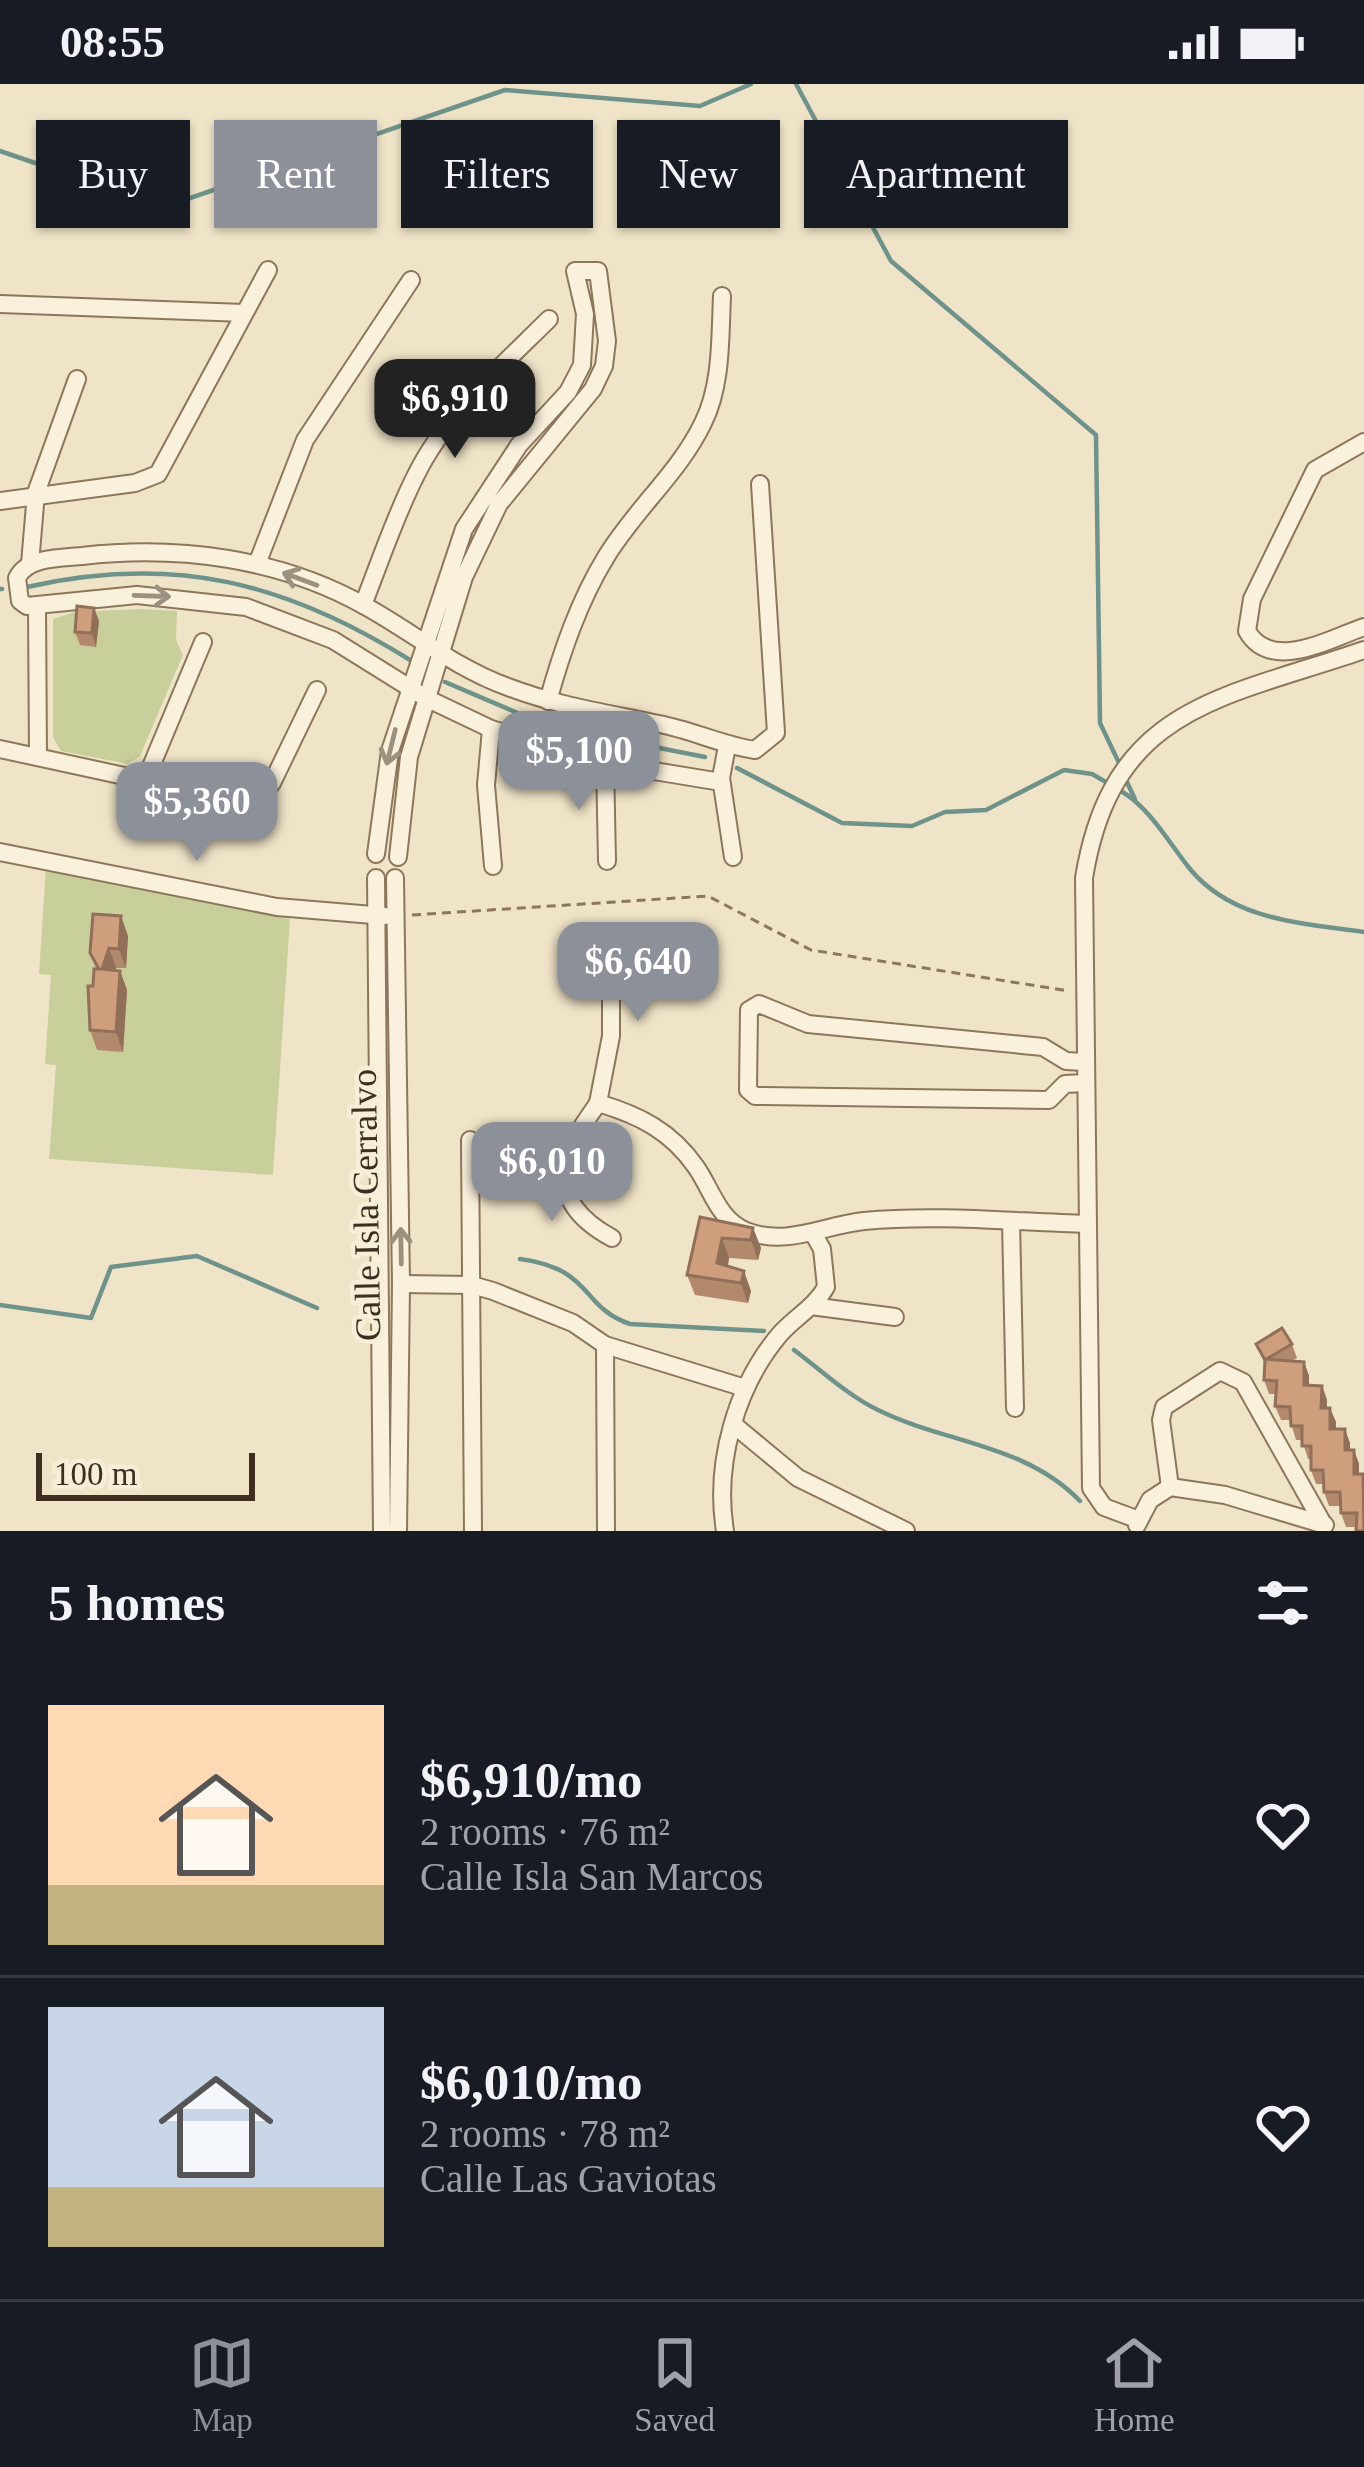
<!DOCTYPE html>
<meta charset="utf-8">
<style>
:root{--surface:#171b24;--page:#20242c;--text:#f1f3f6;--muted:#9ea1a6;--line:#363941;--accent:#8c9099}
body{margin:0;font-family:Georgia,serif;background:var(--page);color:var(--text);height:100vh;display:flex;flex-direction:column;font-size:45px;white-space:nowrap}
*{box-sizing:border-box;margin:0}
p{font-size:39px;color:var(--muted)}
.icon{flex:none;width:66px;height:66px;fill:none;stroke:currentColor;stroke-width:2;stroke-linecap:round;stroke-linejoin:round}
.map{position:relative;height:1447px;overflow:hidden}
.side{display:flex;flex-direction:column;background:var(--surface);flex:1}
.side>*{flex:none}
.hud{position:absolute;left:36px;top:36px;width:1293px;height:108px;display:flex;gap:24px}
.scale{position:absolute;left:36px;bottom:30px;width:219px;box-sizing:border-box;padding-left:12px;border:6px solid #3d2e20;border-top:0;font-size:33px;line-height:42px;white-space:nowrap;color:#3d2e20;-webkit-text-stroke:9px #f7eed8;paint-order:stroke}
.price{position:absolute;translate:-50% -102px;padding:0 27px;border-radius:24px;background:var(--accent);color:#fff;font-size:39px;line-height:78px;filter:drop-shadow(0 3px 6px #0008)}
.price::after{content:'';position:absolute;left:50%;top:72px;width:36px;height:27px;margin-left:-18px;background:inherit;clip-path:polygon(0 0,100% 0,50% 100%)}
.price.current{background:#222;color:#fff}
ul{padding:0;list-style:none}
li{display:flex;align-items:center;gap:36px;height:300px;padding:0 48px}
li+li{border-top:3px solid var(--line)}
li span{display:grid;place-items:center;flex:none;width:336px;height:240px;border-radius:0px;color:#555}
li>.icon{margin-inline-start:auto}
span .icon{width:144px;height:144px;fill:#fffc;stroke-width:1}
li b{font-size:51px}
h2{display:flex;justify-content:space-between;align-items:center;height:144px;padding:0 48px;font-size:51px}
.pill{padding:0 42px;border-radius:0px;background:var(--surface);box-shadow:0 3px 9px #0004;font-size:42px;line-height:108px}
.pill.current{background:var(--accent);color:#fff}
.status{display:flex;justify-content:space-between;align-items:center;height:84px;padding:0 60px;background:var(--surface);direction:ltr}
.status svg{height:33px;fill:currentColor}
.tab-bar{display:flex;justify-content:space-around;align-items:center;height:168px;border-top:3px solid var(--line);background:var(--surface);font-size:33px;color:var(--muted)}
.tab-bar a{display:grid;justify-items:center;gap:6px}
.tab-bar .current{color:var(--accent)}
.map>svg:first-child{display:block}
</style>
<div class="status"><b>08:55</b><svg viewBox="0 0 49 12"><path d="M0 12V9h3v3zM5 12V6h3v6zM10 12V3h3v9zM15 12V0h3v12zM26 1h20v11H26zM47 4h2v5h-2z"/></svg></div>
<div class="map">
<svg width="1364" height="1447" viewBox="0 0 1364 1447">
<rect width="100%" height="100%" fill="#f0e4c8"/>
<g fill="#c9cf9b">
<path d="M139,525L177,527L176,556L183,571L140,672L128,680L61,667L53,653V535L75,528Z"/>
<path d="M46,783L290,835L273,1091L49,1075L56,981L45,980L51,891L39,890Z"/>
</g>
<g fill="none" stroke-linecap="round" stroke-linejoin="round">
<g stroke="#6f938a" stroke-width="4.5">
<path d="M796,0L891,177L1096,351L1100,639L1120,681"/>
<path d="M0,67L164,123L505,6L700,22L751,0"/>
<path d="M27,503C173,470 285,498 410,576"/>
<path d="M0,505H2"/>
<path d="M445,598L548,642L705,673"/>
<path d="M737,684L842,739L912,742L945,728L986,726L1064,686L1092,690L1111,701"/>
<path d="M1124,692L1135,715"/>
<path d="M1121,707C1150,724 1169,759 1190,785C1233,837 1302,839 1364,848"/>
<path d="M520,1175C594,1185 580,1223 630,1240L764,1247"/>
<path d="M0,1221L91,1234L111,1183L197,1172L317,1224"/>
<path d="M794,1266C821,1286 847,1311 878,1326C945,1359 1025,1360 1080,1417"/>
</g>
<g stroke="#8d765c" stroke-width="20">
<g id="minor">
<path d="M0,220L244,229"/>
<path d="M1364,358L1315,386L1252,515L1247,547C1271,589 1329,555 1364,543"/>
<path d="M0,417L135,399L158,390L268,186"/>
<path d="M30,480L36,409L77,295"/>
<path d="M257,480L305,356L411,196"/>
<path d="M363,521C380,478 395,432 416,391C446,330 502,282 549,235"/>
<path d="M37,523L38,673"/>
<path d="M548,617C562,567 579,517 606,473C635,425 679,389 703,339C722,301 720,254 722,212"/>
<path d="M491,645L486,701L493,782"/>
<path d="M727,662L721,694L715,697L605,679L491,645L426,614L333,556L246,523L137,511L27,522L20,517L17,494C27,473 60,474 82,472C178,461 280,474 365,522C414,549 455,584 508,603C558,622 607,629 659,640C692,646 721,661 755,666L776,649L760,400"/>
<path d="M0,665L253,720L272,699L317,606"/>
<path d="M605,679L607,777"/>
<path d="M721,694L733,773"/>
<path d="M145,697L203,558"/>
<path d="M0,768L277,823L385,832"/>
<path d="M376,770L390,667L464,445L519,361L568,308L582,281L585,230L575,187H598L607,257L604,282L593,305L499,420L464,493L409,673L398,773"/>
<path d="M376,794L382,1447"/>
<path d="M395,794L401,1200L398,1447"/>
<path d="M1085,978L1066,977L1043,963L808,940L759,920L749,926L748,1006L755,1012L1049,1016L1065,1000L1085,999"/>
<path d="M598,1019L611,952V857"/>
<path d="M470,1056L473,1447"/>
<path d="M471,1074L558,1078L598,1019C639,1031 671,1047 696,1083C712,1106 718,1135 746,1147C787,1163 824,1141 864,1137C937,1130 1014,1138 1087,1140"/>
<path d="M558,1078C566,1117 577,1135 612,1154"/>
<path d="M1011,1137L1015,1324"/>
<path d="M401,1200L472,1201L493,1207L573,1239L605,1261L745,1304"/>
<path d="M811,1222L895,1233"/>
<path d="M605,1261L606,1447"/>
<path d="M734,1341L798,1394L906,1447"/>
<path d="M1170,1403L1161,1336L1164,1323L1220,1287L1243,1298L1322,1438"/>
<path d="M1139,1436L1104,1423L1091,1404L1084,794C1112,622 1221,615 1364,566"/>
<path d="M1137,1441L1150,1416L1170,1403L1225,1411L1325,1441"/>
<path d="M725,1447C714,1379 736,1302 780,1250C795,1233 815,1223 826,1203L822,1165L813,1149"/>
</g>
</g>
<path stroke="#8d765c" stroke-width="3" stroke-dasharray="9 6" stroke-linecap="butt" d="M412,831L708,812L811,866L1069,907"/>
<use href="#minor" stroke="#faf1dc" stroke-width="16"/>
</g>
<g fill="#b2896c">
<path d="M99,537L96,563L80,561L75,548Z"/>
<path d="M128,852L126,884H116L115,886L120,887L127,906L123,968L97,966L90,946L96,885L90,869Z"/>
<path d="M700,1133L753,1144L761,1164L758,1176L729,1174L728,1182L751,1207L748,1219L695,1211L687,1191Z"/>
<path d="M1256,1260H1292L1297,1274L1291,1277L1304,1278L1309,1292V1302H1322L1327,1316V1324L1336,1338V1345L1350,1359V1366H1354L1359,1380V1390H1363L1364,1393V1447L1357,1443H1346L1341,1429L1340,1422H1329L1324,1408V1400H1316L1311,1386V1375H1308L1302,1356H1296L1290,1336H1281L1275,1322L1276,1310H1269L1264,1296L1265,1280Z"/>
</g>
<g fill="#916f58">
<path d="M94,524L99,537L96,563L92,549Z"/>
<path d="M121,832L128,852L126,884L119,865Z"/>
<path d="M109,864L116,884L109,905L102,885Z"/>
<path d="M120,887L127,906L123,968L116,948Z"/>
<path d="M753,1144L761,1164L758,1176L751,1156Z"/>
<path d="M722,1154L729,1174L724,1199L717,1179Z"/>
<path d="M744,1187L751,1207L748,1219L741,1199Z"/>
<path d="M1304,1278L1309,1292V1315L1304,1301Z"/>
<path d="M1322,1302L1327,1316L1326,1338L1321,1324Z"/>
<path d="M1330,1324L1336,1338V1359L1330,1345Z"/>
<path d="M1345,1345L1350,1359V1380L1345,1366Z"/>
<path d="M1354,1366L1359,1380V1404L1354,1390Z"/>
</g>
<g fill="#cf9f7d" stroke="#916f58" stroke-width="3">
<path d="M77,522L94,524L92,549L75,548Z"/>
<path d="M93,830L121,832L119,865L109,864L102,885L120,887L116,948L90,946L88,902H93L94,885H99L90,869Z"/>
<path d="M700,1133L753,1144L751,1156L722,1154L717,1179L744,1187L741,1199L687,1191Z"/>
<path d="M1282,1244L1292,1260L1265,1276L1256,1260Z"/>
<path d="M1265,1275L1304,1278V1301L1322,1302L1321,1324H1330V1345H1345V1366H1354V1390H1363L1364,1447H1356L1357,1429H1341L1340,1408H1324L1323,1386H1311V1362H1302V1342H1291L1290,1323L1275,1322L1277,1297L1264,1296Z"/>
</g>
<defs><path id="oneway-shaft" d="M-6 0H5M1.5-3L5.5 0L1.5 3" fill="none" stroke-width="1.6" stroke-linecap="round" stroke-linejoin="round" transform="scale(3)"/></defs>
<g stroke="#9c907e">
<use href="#oneway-shaft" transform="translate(300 495) rotate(-160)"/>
<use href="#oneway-shaft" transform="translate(152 512) rotate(2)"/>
<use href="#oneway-shaft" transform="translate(391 663) rotate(104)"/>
<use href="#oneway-shaft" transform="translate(401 1162) rotate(-91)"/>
</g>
<g text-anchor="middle" stroke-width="9" stroke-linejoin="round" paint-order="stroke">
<g font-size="36" fill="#3d2e20" stroke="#f7eed8">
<text transform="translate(365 1121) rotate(-91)" y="13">Calle Isla Cerralvo</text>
</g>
</g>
</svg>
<div class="scale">100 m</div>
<b class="price current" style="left:455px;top:377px">$6,910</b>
<b class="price" style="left:579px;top:729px">$5,100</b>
<b class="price" style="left:197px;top:780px">$5,360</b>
<b class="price" style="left:638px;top:940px">$6,640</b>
<b class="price" style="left:552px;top:1140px">$6,010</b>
<div class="hud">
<a class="pill">Buy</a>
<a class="pill current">Rent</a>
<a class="pill">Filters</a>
<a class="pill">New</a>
<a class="pill">Apartment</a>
</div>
</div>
<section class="side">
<h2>5 homes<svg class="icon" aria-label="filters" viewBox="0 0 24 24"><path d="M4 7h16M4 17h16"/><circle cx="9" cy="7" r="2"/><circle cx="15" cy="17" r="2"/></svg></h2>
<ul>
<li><span style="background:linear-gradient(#ffd9b3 75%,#c2b280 0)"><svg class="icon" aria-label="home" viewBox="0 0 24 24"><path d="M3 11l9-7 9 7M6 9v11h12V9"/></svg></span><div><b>$6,910/mo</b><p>2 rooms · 76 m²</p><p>Calle Isla San Marcos</p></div><svg class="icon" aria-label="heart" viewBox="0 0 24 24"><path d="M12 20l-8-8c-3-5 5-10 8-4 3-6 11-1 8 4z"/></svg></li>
<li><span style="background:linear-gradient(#c9d6e8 75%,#c2b280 0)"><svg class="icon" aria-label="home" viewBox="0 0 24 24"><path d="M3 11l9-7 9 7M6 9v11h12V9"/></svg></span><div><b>$6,010/mo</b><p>2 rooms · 78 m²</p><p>Calle Las Gaviotas</p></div><svg class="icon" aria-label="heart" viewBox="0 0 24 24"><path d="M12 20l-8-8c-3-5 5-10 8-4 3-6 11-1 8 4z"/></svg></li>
</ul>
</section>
<nav class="tab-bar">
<a class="current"><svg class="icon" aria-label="map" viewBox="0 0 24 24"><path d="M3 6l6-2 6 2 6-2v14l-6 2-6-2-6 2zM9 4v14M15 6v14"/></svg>Map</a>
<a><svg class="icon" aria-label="saved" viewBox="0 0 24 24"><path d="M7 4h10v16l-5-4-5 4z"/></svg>Saved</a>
<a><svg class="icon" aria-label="home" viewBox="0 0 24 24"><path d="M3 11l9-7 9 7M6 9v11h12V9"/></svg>Home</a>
</nav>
